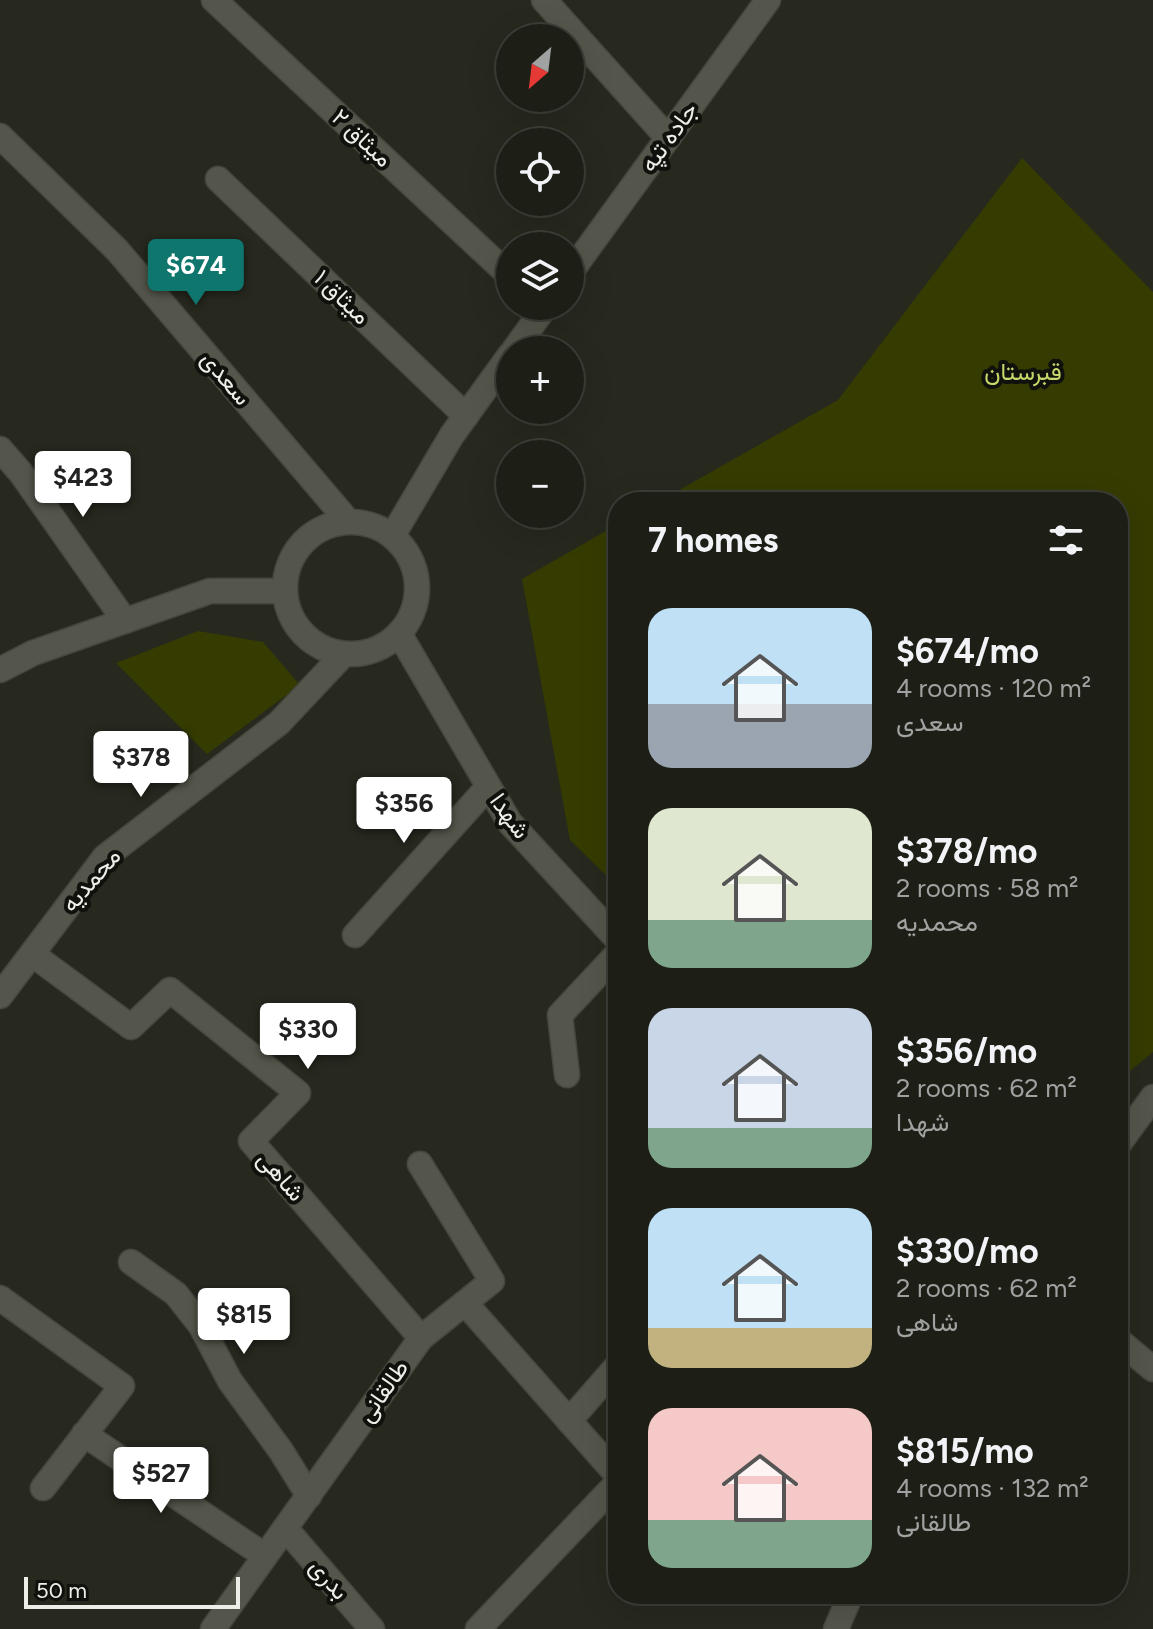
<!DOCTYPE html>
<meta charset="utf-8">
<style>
:root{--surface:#1d1f17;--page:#252720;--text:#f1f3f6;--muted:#a0a2a1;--line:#3b3d36;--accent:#0f766e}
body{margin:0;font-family:Figtree,Vazirmatn,sans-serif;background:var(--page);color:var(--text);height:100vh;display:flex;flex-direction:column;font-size:30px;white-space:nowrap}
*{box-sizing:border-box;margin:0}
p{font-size:26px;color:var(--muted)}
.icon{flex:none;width:44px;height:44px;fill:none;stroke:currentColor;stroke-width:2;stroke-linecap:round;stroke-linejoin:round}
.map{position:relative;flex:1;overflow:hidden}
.side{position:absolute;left:608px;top:492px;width:520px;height:1112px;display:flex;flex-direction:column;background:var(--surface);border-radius:32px;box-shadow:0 8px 32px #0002,0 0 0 2px var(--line)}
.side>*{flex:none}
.needle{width:52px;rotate:208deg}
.fabs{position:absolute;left:496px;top:24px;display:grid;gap:16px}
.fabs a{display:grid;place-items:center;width:88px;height:88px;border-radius:50%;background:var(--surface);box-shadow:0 8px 32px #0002,0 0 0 2px var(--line);font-size:40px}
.scale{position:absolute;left:24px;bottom:20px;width:216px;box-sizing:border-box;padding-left:8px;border:4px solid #eceee7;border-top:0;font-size:22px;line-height:28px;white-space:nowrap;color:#eceee7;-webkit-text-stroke:6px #10110d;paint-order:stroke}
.price{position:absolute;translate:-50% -68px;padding:0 18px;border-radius:8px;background:#fff;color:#222;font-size:26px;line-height:52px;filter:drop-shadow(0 2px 4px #0008)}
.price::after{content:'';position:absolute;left:50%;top:48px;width:24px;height:18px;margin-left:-12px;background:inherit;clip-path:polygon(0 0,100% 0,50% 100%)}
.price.on{background:var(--accent);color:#fff}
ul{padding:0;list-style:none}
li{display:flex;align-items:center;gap:24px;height:200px;padding:0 40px}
li span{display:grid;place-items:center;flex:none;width:224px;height:160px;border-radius:24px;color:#555}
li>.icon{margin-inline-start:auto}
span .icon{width:96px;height:96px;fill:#fffc;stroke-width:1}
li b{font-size:34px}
h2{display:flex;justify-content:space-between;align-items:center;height:96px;padding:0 40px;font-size:34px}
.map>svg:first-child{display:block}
</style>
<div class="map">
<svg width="1153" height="1629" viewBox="0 0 1153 1629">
<rect width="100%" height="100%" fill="#27291f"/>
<g fill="#353b01">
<path d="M1022,158L1153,292V1052L1118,1081V502H658L838,400Z"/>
<path d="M618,524V887L570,840L522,579Z"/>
<path d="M198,631L263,642L300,685L207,754L116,663Z"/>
</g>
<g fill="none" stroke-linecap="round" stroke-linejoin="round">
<g stroke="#45473e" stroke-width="27">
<g id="minor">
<path d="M214,0L510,276"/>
<path d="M544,0L668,138"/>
<path d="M0,136L117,250L347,520"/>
<path d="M218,179L466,416"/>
<path d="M570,273L768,0"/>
<path d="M514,350L546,306"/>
<path d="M0,449L21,473L125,621"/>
<circle cx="351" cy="588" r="66"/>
<path d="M393,535L452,435L510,355"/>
<path d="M400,635L510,823L618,940"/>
<path d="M0,670L33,653L210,591H283"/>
<path d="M355,935L488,787"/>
<path d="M32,954L131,1027L170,990L298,1093L251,1141L421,1338"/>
<path d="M0,996L105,857L279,723L343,655"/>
<path d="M567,1075L560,1015L618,953"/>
<path d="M1118,1145L1153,1097"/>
<path d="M131,1262L176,1294L201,1326L230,1381L281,1451L309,1496"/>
<path d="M0,1298L122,1386L43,1488"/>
<path d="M465,1303L618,1476"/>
<path d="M1118,1340L1153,1369"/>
<path d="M569,1421L618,1365"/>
<path d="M84,1434L265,1556"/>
<path d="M286,1529L372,1629"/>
<path d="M213,1629L421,1338L492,1281L420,1164"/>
<path d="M478,1629L618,1482"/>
<path d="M836,1629L851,1594"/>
</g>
</g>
<use href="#minor" stroke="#54564b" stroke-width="24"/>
</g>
<g text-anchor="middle" stroke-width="8" stroke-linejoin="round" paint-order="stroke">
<g font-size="24" fill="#eceee7" stroke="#10110d">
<text transform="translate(669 137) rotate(-54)" y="8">جاده تپه</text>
<text transform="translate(362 138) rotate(43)" y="8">میثاق ۲</text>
<text transform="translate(342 297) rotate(44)" y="8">میثاق ۱</text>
<text transform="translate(226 378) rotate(50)" y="8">سعدی</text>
<text transform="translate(510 816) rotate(54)" y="8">شهدا</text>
<text transform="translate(91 880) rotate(-49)" y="8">محمدیه</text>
<text transform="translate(281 1176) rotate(49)" y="8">شاهی</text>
<text transform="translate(383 1391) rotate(-55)" y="8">طالقانی</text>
<text transform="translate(329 1579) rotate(49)" y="8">بدری</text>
</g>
<g font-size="24" fill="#c9d86b" stroke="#10110d">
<text x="1023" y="380">قبرستان</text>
</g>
</g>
</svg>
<div class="fabs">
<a><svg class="needle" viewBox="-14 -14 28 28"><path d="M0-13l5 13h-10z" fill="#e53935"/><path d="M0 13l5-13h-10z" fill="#a0a2a1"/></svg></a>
<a><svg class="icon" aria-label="locate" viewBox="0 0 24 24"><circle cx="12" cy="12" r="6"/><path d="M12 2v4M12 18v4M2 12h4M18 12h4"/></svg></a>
<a><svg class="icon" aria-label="layers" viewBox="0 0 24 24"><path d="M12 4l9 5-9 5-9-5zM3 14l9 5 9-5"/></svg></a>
<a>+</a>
<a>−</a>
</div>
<div class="scale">50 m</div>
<b class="price on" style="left:196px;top:307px">$674</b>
<b class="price" style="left:83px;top:519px">$423</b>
<b class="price" style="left:141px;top:799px">$378</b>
<b class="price" style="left:404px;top:845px">$356</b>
<b class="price" style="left:308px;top:1071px">$330</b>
<b class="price" style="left:244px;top:1356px">$815</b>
<b class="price" style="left:161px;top:1515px">$527</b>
<section class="side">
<h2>7 homes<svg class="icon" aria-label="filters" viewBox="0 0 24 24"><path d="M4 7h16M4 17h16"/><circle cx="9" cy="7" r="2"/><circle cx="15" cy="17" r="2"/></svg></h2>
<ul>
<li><span style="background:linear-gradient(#bfe0f5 60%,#9aa5b1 0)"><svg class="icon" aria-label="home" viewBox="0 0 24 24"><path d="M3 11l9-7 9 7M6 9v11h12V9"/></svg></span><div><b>$674/mo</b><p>4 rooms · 120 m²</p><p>سعدی</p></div></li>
<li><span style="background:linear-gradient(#dfe7d0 70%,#7fa58c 0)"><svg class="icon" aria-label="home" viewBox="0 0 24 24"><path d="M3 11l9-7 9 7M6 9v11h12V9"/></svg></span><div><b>$378/mo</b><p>2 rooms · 58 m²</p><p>محمدیه</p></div></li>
<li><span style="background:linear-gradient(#c9d6e8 75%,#7fa58c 0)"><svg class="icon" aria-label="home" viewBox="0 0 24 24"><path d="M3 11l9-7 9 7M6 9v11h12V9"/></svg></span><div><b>$356/mo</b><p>2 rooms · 62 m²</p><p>شهدا</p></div></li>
<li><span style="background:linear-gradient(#bfe0f5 75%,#c2b280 0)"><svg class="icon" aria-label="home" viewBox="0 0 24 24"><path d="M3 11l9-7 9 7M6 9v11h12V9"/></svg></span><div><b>$330/mo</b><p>2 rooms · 62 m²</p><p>شاهی</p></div></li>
<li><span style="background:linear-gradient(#f6c9c9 70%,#7fa58c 0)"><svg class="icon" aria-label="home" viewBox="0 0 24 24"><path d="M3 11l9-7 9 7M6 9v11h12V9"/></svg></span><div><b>$815/mo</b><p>4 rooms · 132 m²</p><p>طالقانی</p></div></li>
</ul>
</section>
</div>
